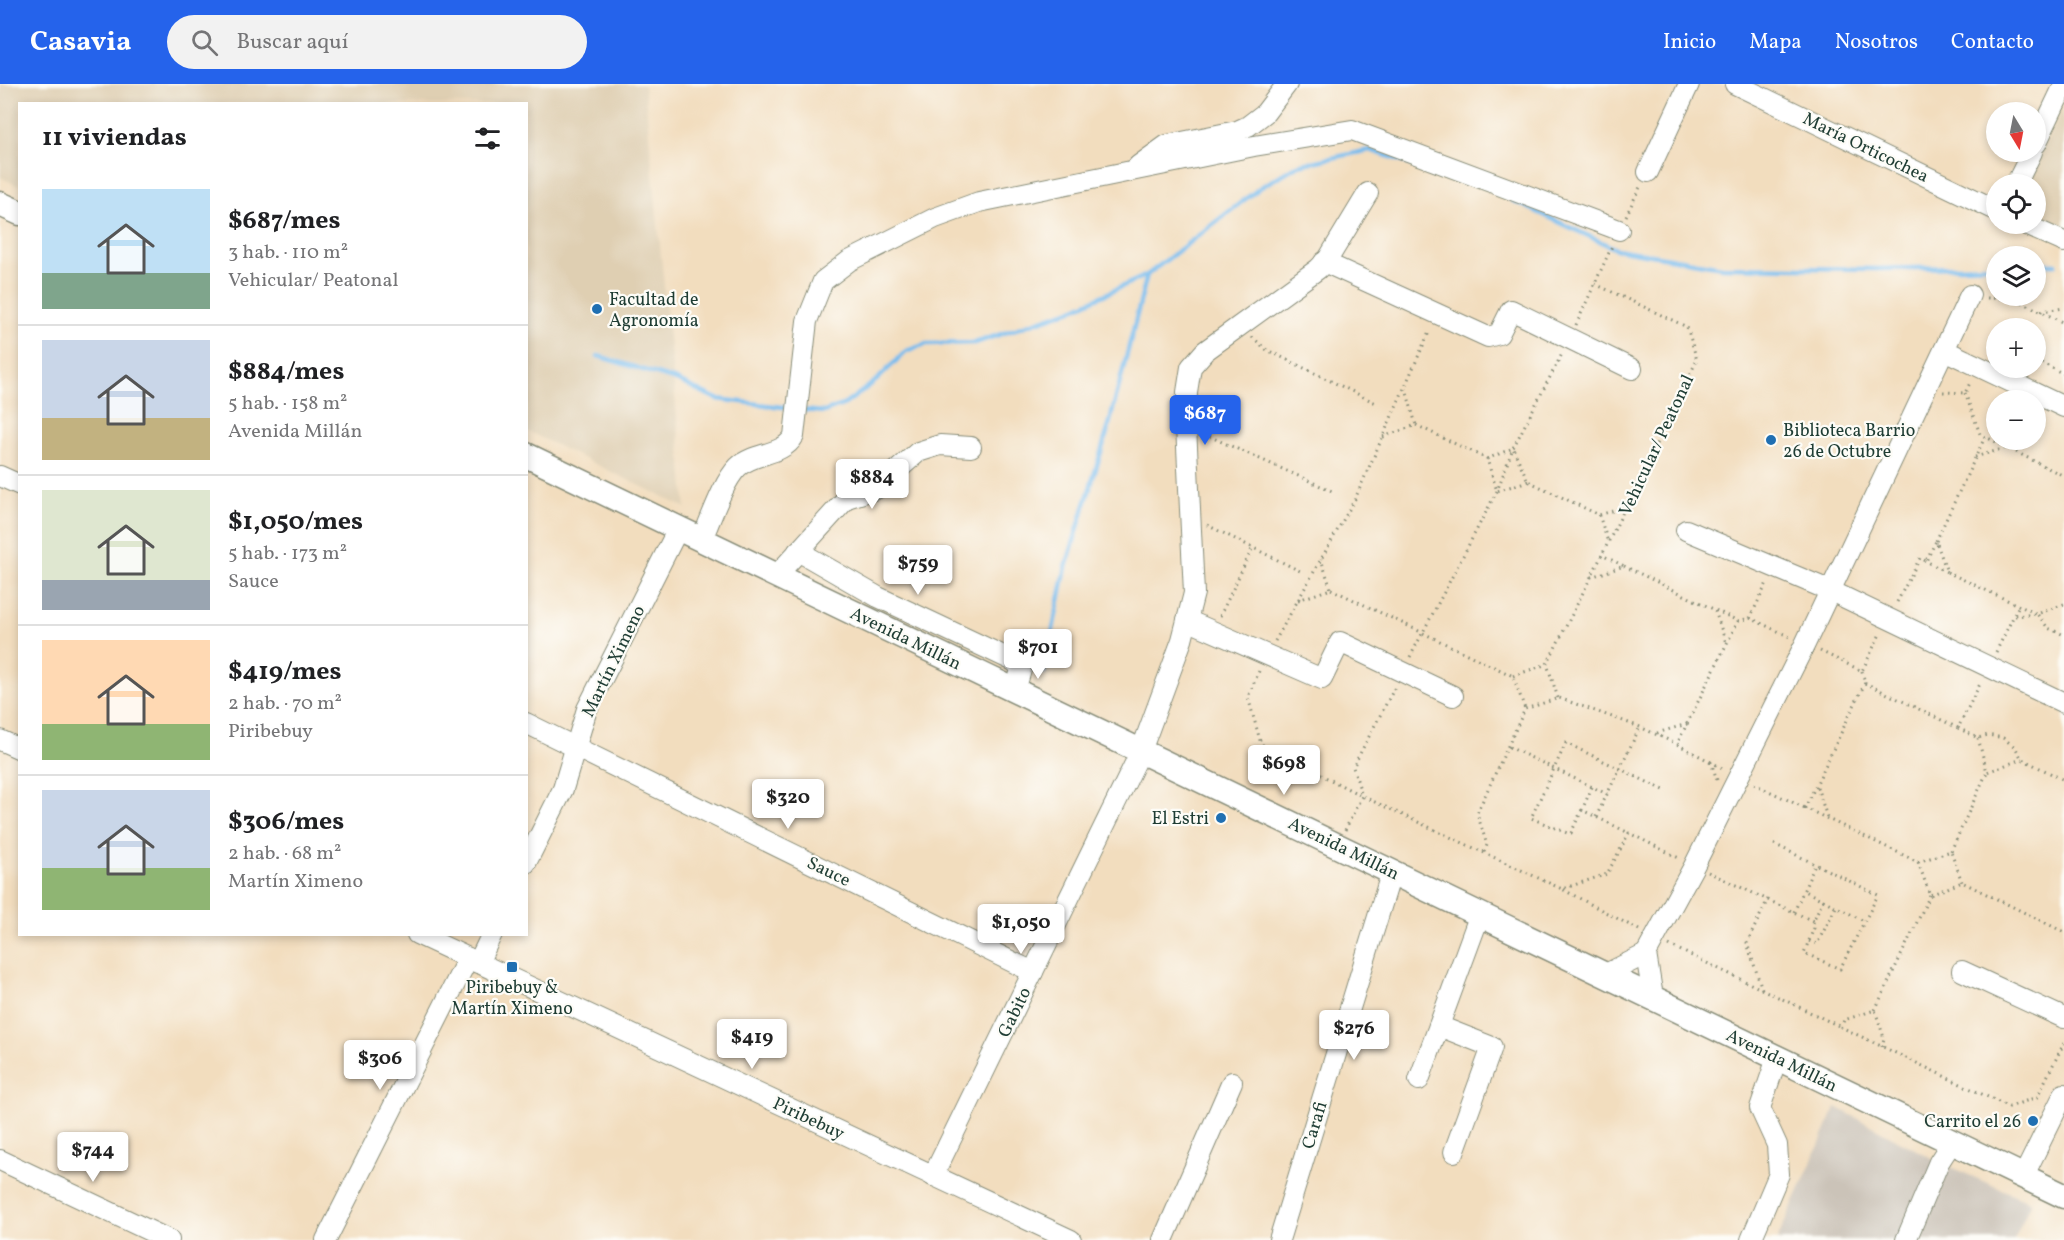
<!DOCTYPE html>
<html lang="es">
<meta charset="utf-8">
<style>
:root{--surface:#fff;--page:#f2f2f2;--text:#202124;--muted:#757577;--line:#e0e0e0;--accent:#2563eb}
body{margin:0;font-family:Vollkorn,serif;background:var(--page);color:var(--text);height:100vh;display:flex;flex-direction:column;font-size:22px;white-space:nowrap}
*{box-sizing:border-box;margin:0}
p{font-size:20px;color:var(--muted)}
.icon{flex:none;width:33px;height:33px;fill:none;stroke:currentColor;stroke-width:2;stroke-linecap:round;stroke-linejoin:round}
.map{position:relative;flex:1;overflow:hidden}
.drawer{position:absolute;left:18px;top:18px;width:510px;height:834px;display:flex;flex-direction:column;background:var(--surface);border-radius:0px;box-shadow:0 3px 9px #0003}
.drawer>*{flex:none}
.needle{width:39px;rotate:170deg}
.controls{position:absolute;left:1986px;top:18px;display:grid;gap:12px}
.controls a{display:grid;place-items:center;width:60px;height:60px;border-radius:50%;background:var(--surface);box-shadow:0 3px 9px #0003;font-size:30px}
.price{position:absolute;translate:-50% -51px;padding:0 14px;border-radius:6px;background:#fff;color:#222;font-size:20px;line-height:39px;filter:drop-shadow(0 2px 3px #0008)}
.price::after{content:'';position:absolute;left:50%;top:36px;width:18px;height:14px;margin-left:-9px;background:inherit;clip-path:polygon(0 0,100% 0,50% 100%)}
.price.active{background:var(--accent);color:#fff}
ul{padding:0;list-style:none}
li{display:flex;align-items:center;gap:18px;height:150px;padding:0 24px}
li+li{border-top:2px solid var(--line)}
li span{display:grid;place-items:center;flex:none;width:168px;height:120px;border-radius:0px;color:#555}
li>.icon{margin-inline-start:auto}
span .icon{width:72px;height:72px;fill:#fffc;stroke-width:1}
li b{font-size:26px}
h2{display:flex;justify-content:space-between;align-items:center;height:72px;padding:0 24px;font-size:26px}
header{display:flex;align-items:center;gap:36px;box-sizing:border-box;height:84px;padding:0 30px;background:var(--accent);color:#fff}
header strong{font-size:28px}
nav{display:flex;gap:33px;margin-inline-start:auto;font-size:21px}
.search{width:420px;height:54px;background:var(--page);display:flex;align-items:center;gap:15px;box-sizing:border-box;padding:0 21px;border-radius:33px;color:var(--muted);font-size:22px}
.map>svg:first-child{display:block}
</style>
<header>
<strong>Casavia</strong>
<div class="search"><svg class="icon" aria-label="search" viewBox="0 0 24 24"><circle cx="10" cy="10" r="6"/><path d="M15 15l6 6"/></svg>Buscar aquí</div>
<nav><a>Inicio</a><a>Mapa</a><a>Nosotros</a><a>Contacto</a></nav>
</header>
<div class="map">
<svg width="2064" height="1156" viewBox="0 0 2064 1156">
<rect width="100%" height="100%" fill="#fdfcf7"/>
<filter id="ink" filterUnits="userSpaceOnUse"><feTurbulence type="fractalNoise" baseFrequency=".0167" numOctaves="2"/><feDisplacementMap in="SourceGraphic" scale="12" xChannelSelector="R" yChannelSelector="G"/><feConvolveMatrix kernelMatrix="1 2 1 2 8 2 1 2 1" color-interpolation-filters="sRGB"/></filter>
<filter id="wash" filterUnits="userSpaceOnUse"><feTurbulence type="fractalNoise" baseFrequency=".008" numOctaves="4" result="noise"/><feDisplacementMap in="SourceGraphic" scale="24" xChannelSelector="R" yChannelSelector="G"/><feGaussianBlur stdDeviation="1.35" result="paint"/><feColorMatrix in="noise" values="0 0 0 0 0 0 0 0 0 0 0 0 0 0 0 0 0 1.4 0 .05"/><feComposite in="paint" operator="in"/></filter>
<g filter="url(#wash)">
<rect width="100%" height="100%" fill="#f2ddbe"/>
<g fill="#dfcfb2">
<path d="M0,0H644L686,424L527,347L526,20H20L19,102L0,93Z"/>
<path d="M2064,22V148L2036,134V100H2026Z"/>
</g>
<path fill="#cbc3b8" d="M1836,1023L1939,1078L2031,1118L2014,1156H1777Z"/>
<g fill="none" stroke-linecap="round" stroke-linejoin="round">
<g stroke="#77bcee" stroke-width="4.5">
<path d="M1512,116L1616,165L1722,183L1877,185L1996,182"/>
<path d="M2036,180H2056"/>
<path d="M598,272L676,296L717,315L791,324"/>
<path d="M802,326L824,328L845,320L877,296L906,267L926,260L975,259L1071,226L1147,191L1261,103L1298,81L1370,66L1453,94"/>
<path d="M1044,588L1066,483L1108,345L1147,191"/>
</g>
</g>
</g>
<g filter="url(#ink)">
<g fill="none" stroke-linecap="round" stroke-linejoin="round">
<g stroke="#888d79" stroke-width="22">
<g id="minor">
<path d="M1735,0L1996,126"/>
<path d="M2036,60L2064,1"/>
<path d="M1138,82L1167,61L1237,47L1248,42L1265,29L1287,0"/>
<path d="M1648,88L1689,0"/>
<path d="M2016,100L2032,68"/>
<path d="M2024,140L2064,158"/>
<path d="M1324,178L1488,253L1499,250L1511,226L1632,285"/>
<path d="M1944,266L2064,323"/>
<path d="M0,392L20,401"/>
<path d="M1686,446L1831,507L2064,619"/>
<path d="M702,455C711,435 723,398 738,383C754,368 783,372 794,352L807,237L823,197L849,177L935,134L979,118L1254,62L1352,46L1619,146"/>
<path d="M798,467L878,513L1016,578L1021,586L1015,607"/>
<path d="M777,491L847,414L876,405L918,368L940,361L971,363"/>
<path d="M1187,536L1322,595L1340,558L1453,612"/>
<path d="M526,639L1033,888"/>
<path d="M0,656L20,665"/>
<path d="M526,779L563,705L587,625L679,443"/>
<path d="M417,850L1071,1156"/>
<path d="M478,879L492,850"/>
<path d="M1962,887L2064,934"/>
<path d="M1606,890L1646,870"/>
<path d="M1653,913L1646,870L1694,782L1805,560L1970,211"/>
<path d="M1439,942L1492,963L1454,1068"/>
<path d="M1419,996L1480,830"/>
<path d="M0,1076L169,1156"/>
<path d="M933,1092L1141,667L1182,556L1194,509L1186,342L1187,308L1191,283L1205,267L1318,185L1328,175L1368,109"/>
<path d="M2023,1093L2064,1010"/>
<path d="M326,1156L468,874"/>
<path d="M1163,1156L1232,998"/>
<path d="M1279,1156L1392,787"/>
<path d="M1751,1156L1779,1090L1777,1061L1760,1024L1777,974"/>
<path d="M1906,1156L1939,1078L1952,1058"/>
</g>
</g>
<g stroke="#888d79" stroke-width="27">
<g id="major">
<path d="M0,120L20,129"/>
<path d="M526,371L2064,1112"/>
</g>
</g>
<g stroke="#888d79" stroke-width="3" stroke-dasharray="1.5 4.5" stroke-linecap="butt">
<path d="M1626,132L1640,103"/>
<path d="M1595,200L1687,243L1697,276L1602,471"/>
<path d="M1987,214L2016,215L2064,239"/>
<path d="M2041,227L2064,224"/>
<path d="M1576,241L1612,162"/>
<path d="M1252,253L1267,266L1376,319"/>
<path d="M2036,276L2064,290"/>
<path d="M1943,308L1965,309L1971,297"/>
<path d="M1965,309L1980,350L2064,392"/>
<path d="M1416,341L1487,375"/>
<path d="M1204,350L1332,407"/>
<path d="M1383,353L1416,341L1406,305"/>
<path d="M1975,373L2006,364"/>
<path d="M1528,397L1497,407L1487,375L1513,364L1528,397L1599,431L1626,423"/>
<path d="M1599,431L1608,458"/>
<path d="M1207,441L1300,487"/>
<path d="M1936,457L1985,353"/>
<path d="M1624,482L1738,537L1687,640"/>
<path d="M1947,488L2037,530L2014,532"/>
<path d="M1331,505L1513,592L1525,625"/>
<path d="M1298,516L1331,505L1321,475"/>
<path d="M1897,518L1920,474L1947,488L1936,457L1926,477"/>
<path d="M2064,520L2037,530L2048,544L2064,551"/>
<path d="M1715,527L1726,559"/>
<path d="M1220,532L1253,463"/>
<path d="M1750,534L1790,553"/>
<path d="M1738,537L1750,534L1767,499"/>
<path d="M1275,557L1355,415L1430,246"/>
<path d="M1820,567L1862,587L1881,548"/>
<path d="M1996,568L2019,521"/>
<path d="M1410,573L1497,407L1513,364L1563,268"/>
<path d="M1259,587L1248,613L1261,660L1362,712L1562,805"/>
<path d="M1862,587L1865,599L1958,644L1981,598"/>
<path d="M1513,592L1547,580"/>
<path d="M1865,599L1805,724L1918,778L1930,811L1962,798L2064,848"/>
<path d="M1558,614L1547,580L1602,471L1624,482L1591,493"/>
<path d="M1958,644L1978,654L1988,651L2003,654L2015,663L2022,675L2064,696"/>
<path d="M1657,649L1687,640L1677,660L1711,678"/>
<path d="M1978,654L1987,688L2022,675"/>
<path d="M1509,663L1607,710"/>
<path d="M1717,696L1711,678L1724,685"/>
<path d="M1754,700L1805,724"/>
<path d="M1592,703L1582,726L1629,749"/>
<path d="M1817,703L1827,733"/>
<path d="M1582,726L1571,749H1567L1531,734L1566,659L1666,707"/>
<path d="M1596,733L1640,643"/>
<path d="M1345,746L1362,712L1353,683L1395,603"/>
<path d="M1774,760L1878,811L1840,885L1804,869L1814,844L1813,837"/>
<path d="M1951,767L1987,688"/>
<path d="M1484,768L1487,761L1477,729L1525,625L1559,614L1640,643L1677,660"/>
<path d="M1918,778L1951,767L1962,798"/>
<path d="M1708,788L1813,837L1823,816L1803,806"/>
<path d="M1823,816L1864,837"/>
<path d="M1794,828L1815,781"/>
<path d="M1639,846L1562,805L1607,790L1629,749L1681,775"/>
<path d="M1809,857L1817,860L1836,823"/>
<path d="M1669,861L1841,943"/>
<path d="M1762,905L1747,859L1768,815"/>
<path d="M1875,926L1930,811"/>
<path d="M1882,963L1884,954L1875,926L1844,936L1841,943L2009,1023L2037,1013L2064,959"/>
</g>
<use href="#minor" stroke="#fff" stroke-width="20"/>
<use href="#major" stroke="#fff" stroke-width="24"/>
</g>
</g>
<g fill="#1f6fb2" stroke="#fdfcf7" stroke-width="2">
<circle cx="597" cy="225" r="6"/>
<circle cx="1771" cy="356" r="6"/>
<circle cx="1221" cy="734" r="6"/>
<rect x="506" y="877" width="12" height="12" rx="3"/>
<circle cx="2033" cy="1037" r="6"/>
</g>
<g text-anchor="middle" stroke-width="4.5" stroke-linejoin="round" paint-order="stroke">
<g font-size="18" fill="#1f3d34" stroke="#fdfcf7">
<text transform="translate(1866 63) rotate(26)" y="6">María Orticochea</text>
<text transform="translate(1656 361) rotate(-65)" y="6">Vehicular/ Peatonal</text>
<text transform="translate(906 554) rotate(26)" y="6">Avenida Millán</text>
<text transform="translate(613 577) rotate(-64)" y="6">Martín Ximeno</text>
<text transform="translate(1344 764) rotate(26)" y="6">Avenida Millán</text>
<text transform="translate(829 787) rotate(26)" y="6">Sauce</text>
<text transform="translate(1014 928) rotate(-64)" y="6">Gabito</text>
<text transform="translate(1782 976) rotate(26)" y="6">Avenida Millán</text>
<text transform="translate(809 1034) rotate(25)" y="6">Piribebuy</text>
<text transform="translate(1314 1041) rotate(-73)" y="6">Carafi</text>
</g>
<g font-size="18" fill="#1f3d34" stroke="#fdfcf7" text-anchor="start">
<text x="609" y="221">Facultad de<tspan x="609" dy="21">Agronomía</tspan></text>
<text x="1783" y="352">Biblioteca Barrio<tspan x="1783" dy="21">26 de Octubre</tspan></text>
<text x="1209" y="740" text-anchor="end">El Estri</text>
<text x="512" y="909" text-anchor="middle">Piribebuy &amp;<tspan x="512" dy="21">Martín Ximeno</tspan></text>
<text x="2021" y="1043" text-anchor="end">Carrito el 26</text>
</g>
</g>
</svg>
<div class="controls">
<a><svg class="needle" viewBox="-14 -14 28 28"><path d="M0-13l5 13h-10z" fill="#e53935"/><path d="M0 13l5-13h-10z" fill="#757577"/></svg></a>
<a><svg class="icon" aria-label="locate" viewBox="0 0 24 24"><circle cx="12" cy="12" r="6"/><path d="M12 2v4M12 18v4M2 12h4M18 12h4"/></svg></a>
<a><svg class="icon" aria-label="layers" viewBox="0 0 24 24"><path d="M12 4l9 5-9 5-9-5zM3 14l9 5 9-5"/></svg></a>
<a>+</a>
<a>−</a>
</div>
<b class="price active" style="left:1205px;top:362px">$687</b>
<b class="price" style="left:872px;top:426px">$884</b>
<b class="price" style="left:918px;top:512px">$759</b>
<b class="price" style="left:1038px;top:596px">$701</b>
<b class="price" style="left:1284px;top:712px">$698</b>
<b class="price" style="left:788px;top:746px">$320</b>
<b class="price" style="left:1021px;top:871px">$1,050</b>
<b class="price" style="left:1354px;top:977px">$276</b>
<b class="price" style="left:752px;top:986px">$419</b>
<b class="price" style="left:380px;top:1007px">$306</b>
<b class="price" style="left:93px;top:1099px">$744</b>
<section class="drawer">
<h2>11 viviendas<svg class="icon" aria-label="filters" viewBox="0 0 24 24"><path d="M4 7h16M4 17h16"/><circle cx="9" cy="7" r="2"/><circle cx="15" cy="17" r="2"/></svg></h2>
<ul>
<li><span style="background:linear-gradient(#bfe0f5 70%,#7fa58c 0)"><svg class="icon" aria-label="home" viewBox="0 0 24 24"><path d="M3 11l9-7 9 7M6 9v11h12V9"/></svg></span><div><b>$687/mes</b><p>3 hab. · 110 m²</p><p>Vehicular/ Peatonal</p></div></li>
<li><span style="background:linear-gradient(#c9d6e8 65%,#c2b280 0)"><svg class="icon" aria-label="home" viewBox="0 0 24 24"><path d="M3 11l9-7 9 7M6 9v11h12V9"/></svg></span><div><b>$884/mes</b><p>5 hab. · 158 m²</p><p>Avenida Millán</p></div></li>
<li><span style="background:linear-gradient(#dfe7d0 75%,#9aa5b1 0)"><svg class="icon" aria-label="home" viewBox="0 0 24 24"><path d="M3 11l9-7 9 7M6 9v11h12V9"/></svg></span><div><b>$1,050/mes</b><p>5 hab. · 173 m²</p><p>Sauce</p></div></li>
<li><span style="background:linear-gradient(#ffd9b3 70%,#8fb573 0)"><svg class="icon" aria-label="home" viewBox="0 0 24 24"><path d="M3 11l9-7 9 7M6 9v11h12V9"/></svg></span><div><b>$419/mes</b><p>2 hab. · 70 m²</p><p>Piribebuy</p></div></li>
<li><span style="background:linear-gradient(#c9d6e8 65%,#8fb573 0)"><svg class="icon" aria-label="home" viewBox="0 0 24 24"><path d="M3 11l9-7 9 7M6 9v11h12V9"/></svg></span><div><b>$306/mes</b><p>2 hab. · 68 m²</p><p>Martín Ximeno</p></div></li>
</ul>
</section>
</div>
